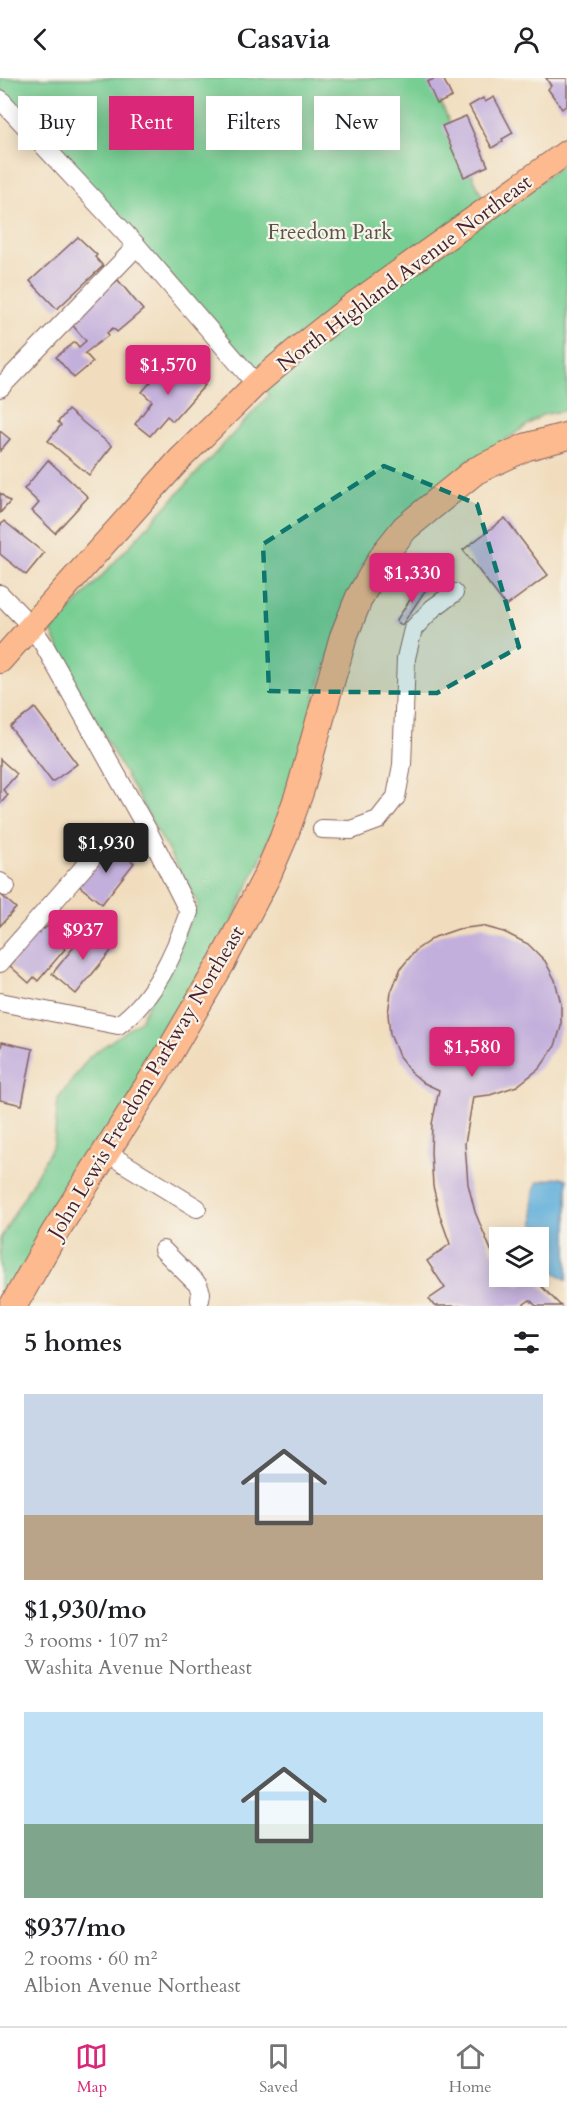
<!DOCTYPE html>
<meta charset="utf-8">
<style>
:root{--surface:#fff;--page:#f6f6f6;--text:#202124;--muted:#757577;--line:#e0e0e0;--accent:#db2777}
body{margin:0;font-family:Cardo,serif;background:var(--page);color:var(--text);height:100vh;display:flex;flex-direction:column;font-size:22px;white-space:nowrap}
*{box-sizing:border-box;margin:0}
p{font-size:20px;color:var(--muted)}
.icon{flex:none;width:33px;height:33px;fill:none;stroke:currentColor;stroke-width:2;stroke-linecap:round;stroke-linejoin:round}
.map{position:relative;height:1228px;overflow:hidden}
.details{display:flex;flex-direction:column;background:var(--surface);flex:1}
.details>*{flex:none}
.hud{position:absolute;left:18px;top:18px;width:531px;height:54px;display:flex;gap:12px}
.controls{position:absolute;left:489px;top:1149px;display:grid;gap:12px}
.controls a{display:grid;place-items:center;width:60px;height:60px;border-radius:0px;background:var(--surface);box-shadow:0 3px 15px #0003;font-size:30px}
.price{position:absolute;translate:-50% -51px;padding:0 14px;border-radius:6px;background:var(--accent);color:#fff;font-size:20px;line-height:39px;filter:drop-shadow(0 2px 3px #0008)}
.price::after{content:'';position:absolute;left:50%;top:36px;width:18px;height:14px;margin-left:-9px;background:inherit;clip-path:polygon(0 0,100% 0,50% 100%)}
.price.on{background:#222;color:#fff}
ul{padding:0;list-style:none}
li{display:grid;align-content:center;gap:12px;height:318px;padding:0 24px}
li span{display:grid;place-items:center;height:186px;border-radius:0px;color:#555}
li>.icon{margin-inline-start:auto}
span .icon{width:108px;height:108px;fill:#fffc;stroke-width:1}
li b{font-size:26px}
h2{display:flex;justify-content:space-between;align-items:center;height:72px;padding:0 24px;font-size:26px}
.chip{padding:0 21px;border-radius:0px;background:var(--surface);box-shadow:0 3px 15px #0003;font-size:21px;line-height:54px}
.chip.on{background:var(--accent);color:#fff}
header{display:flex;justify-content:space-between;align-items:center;height:78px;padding:0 24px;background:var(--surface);font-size:27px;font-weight:600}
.tabs{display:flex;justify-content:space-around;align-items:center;height:84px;border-top:2px solid var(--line);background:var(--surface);font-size:16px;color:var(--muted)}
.tabs a{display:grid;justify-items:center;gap:3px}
.tabs .on{color:var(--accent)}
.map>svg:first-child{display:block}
</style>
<header><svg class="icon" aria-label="back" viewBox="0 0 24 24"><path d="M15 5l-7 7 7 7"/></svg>Casavia<svg class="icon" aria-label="person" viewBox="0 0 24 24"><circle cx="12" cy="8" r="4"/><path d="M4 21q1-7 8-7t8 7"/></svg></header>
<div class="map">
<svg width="567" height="1228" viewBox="0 0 567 1228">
<rect width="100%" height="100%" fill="#f7f3e8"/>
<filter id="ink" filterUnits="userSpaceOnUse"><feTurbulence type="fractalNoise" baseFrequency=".0167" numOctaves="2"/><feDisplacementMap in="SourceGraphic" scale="12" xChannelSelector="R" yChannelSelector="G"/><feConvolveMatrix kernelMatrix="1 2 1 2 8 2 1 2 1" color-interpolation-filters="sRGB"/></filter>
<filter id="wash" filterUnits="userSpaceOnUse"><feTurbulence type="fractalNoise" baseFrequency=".008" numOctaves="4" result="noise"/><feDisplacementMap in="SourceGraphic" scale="24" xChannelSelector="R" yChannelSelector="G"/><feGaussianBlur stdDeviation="1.35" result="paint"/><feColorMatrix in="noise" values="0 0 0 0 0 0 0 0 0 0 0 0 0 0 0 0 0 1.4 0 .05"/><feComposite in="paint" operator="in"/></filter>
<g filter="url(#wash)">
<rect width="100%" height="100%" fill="#f1ddbd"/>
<path fill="#77ce93" stroke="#60765f" stroke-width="1.5" d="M0,0H430L491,139L567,84V332L542,337L421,420L360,491L315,619L294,706L231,846L10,1228H0V1161L54,1066L58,1021L90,978L140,943L198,826L77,610L51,553L269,317L0,16Z"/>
<path fill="#60afda" stroke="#556782" stroke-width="1.5" d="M561,1099L567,1101V1202L539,1184L538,1160L531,1159C539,1140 527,1122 538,1104Z"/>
<g id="blocks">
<g fill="#c3afdc">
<path d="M436,0H443L452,19L437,26L427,4Z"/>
<path d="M546,0H567V27L562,31L548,11L551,8Z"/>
<path d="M494,19L513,55L502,61L503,63L492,70L469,28L483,20L485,24Z"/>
<path d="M466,38L488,88L464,99L442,48Z"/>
<path d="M78,159L97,177L95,179L103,188L57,231L30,203Z"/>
<path d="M118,202L143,232L117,254L113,250L107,255L109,257L85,275L93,284L74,300L56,279L75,264L79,269L86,263L69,243Z"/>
<path d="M171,281L181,289L182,287L205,307L173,343L167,338L150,358L135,346L152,323L142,314Z"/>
<path d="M68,332L112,368L89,397L48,363L61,347L58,344Z"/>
<path d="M0,353L10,361L0,373Z"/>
<path d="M48,382L88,419L55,455L32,433L39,425L24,411Z"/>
<path d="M0,415L10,424L0,435Z"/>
<path d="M505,440L548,497L506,528L463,472Z"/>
<path d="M4,443L44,475L26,497L0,476V448Z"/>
<path d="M421,505L427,510L402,547L396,543Z"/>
<path d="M35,630L77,686L52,704L10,649Z"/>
<path d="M0,681L17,696L3,712L8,717L0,726Z"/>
<path d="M110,766L134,785L102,826L78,807Z"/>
<path d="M0,816L16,830L0,848Z"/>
<path d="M48,848L67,864L63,869L65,871L38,903L34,899L29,905L10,888L15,882L14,881L41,849L44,851Z"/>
<path d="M482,848L504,854L528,866L545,883L555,902L561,926V949L555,968L540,990L517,1008L490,1017L473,1019L465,1066L468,1106L475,1134L491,1172L500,1184V1198H510L518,1208L532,1199L561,1228H536L530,1222L521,1228H434L429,1221L445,1210L427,1183L450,1166L440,1138L433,1108L431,1074L432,1046L439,1012L424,1005L412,995L399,978L390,956L388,936L391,914L401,890L416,872L435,859L458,851Z"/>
<path d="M86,854L96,862L101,856L115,868L76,916L52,896Z"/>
<path d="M2,964L33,971L22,1027L0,1022V975Z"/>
</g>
</g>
</g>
<g filter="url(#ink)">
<use href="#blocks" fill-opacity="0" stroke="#84625e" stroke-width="1.5"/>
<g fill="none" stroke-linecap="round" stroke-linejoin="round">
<g stroke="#84625e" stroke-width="20">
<g id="minor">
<path d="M0,21L137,168L256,306"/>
<path d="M0,310L137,168"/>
<path d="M0,516L31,548L44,567L148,753L189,834C175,874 154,922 118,947L0,924"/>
<path d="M322,751L351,752L378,742L396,719L402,687L406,580L413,551L433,530L454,515"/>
<path d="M0,804L6,809"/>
<path d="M0,885L91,781"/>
<path d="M107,1075L197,1130"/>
<path d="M163,1172L198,1207L201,1215L200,1222"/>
</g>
</g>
<g stroke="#84625e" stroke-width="26">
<path id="major" d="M0,583L180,381L256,306L302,267L354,226L567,74"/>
</g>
<g stroke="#84625e" stroke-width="29">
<path id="highway" d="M13,1228L55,1154L169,975L222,884L267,798L283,761L300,713L343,560L359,520L385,475L405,450L475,393L526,369L567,358"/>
</g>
<use href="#minor" stroke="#fff" stroke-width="18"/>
<use href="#major" stroke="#fcba8e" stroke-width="24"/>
<use href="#highway" stroke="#fcba8e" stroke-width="27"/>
</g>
</g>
<path fill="#0f766e" fill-opacity="0.2" stroke="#0f766e" stroke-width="4.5" stroke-dasharray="12 8" stroke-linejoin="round" d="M384,388L477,426L519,569L437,615L269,613L263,466Z"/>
<g text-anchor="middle" stroke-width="4.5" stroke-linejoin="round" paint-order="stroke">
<g font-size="21" fill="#58544a" stroke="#f7f3e8">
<text x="330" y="161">Freedom Park</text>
</g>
<g font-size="21" fill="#4a1f2b" stroke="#f7f3e8">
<text transform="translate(404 195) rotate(-37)" y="7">North Highland Avenue Northeast</text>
<text transform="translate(146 1004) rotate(-59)" y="7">John Lewis Freedom Parkway Northeast</text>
</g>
</g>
</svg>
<div class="controls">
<a><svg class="icon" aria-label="layers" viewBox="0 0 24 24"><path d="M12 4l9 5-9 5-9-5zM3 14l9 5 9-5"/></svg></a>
</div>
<b class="price" style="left:168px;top:318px">$1,570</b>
<b class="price" style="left:412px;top:526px">$1,330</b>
<b class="price on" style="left:106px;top:796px">$1,930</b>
<b class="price" style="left:83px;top:883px">$937</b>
<b class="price" style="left:472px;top:1000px">$1,580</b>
<div class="hud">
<a class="chip">Buy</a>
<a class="chip on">Rent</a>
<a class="chip">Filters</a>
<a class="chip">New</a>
</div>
</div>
<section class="details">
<h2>5 homes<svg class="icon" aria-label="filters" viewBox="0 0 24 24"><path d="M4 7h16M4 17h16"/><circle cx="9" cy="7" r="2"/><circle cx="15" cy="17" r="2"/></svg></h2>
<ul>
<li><span style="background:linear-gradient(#c9d6e8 65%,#b9a48a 0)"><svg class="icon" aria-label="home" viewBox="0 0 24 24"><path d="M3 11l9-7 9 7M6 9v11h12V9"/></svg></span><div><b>$1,930/mo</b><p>3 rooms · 107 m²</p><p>Washita Avenue Northeast</p></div></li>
<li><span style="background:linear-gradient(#bfe0f5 60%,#7fa58c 0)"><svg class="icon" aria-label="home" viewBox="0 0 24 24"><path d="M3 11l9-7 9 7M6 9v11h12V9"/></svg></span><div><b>$937/mo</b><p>2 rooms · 60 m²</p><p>Albion Avenue Northeast</p></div></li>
</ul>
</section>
<nav class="tabs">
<a class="on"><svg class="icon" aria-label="map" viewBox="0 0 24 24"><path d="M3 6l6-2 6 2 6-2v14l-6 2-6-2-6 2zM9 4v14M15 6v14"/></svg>Map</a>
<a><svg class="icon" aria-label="saved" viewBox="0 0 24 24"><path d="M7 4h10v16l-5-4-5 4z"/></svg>Saved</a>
<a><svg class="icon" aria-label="home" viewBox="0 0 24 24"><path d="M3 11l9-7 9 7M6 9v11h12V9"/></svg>Home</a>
</nav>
